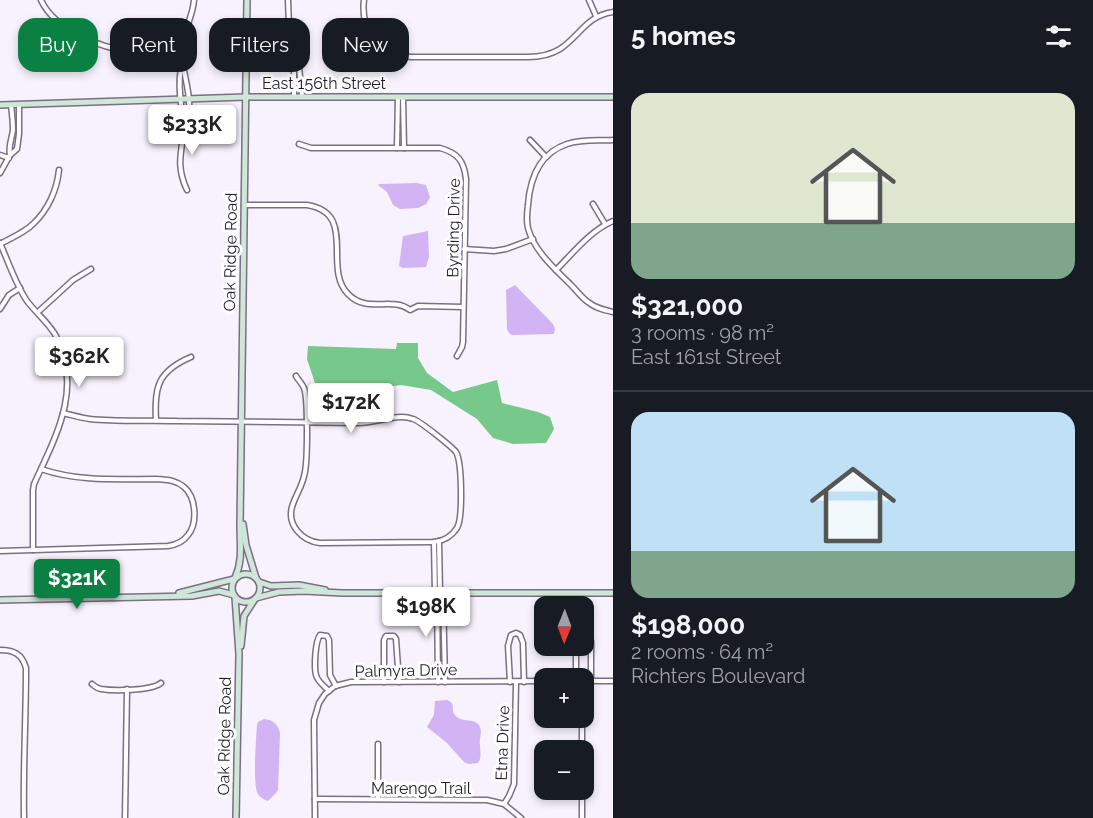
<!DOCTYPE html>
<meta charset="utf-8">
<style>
:root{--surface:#171b24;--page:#20242c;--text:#f1f3f6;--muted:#9ea1a6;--line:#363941;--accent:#0b8043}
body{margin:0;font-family:Raleway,sans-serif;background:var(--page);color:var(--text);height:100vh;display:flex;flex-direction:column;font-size:22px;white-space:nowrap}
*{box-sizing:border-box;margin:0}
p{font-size:20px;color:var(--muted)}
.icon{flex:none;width:33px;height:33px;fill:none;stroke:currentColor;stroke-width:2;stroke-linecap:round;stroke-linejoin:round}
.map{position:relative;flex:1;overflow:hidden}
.details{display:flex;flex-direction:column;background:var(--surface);width:480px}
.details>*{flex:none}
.guide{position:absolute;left:18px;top:18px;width:504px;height:54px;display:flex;gap:12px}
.needle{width:39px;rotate:181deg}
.tools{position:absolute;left:534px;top:596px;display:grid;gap:12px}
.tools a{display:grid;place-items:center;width:60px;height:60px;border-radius:12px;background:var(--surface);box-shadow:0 3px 9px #0003;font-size:30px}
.price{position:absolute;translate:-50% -51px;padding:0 14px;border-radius:6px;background:#fff;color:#222;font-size:20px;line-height:39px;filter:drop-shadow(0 2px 3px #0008)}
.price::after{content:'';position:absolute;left:50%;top:36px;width:18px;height:14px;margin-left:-9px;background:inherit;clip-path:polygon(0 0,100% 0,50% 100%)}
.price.selected{background:var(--accent);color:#fff}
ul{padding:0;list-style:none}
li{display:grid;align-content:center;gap:12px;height:318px;padding:0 18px}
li+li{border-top:2px solid var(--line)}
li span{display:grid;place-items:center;height:186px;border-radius:18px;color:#555}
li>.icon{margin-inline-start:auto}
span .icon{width:108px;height:108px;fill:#fffc;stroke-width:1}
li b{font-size:26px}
h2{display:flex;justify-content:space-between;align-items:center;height:72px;padding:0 18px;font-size:26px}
.tag{padding:0 21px;border-radius:18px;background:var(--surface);box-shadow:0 3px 9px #0003;font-size:21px;line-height:54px}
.tag.selected{background:var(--accent);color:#fff}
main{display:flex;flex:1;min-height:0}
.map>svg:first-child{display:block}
</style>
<main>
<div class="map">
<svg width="613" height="818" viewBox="0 0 613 818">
<rect width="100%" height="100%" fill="#f7f2fd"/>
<path fill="#77c88b" d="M397,343H418V358L427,373L453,392L497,380L502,403L538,412L550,417L554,429L546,443L513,444L493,438L477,419L431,390L401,385L334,394L318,392L307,359L308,346L396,349Z"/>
<g fill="#d2b3f4">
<path d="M417,183L426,185L430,197L426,204L418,208L400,209L393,205L387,192L378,185L379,184Z"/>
<path d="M428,231L429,257L426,267L403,268L399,266L403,236Z"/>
<path d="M515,285L553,324L555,329L554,334L512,335L509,333L507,329L506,290Z"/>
<path d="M447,700C457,704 450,709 455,715C463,725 479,715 481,731C481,736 479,740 480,745C480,752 482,757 478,763L469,764L464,762L447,743L427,727L434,715L435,701Z"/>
<path d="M264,719C273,720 278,724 280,733L278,790L276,793L268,801C263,799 259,797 257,792C253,779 256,740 257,725L258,722Z"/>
</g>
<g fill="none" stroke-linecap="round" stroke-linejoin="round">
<g stroke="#7a6f87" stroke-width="7">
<g id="street">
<path d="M41,0C54,29 101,49 131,51C148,52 166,50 182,49"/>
<path d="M288,0L289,25L296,61L299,67L302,96"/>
<path d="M364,0C360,30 380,55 411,57H528C539,57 550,55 560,49C580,36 586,16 613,12"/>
<path d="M589,0L596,16"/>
<path d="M182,67C177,78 181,112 185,124"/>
<path d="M294,96V67L296,61"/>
<path d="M403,97L404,148"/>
<path d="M530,140L546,157"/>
<path d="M613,140C598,141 582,139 567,144C540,153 530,178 528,205C527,213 526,220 528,228C534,251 555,269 572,286C577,291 582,298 588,302C595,308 604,310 613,312"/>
<path d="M299,144L311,148H440C458,153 464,161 466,179L463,342L462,347L457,356"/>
<path d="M397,148L398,97"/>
<path d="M0,155L9,158"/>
<path d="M10,155C8,147 12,138 13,130C13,121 12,113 11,105"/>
<path d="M0,173L10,155L17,149L19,134V105"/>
<path d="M187,190C175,165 182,150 185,124C197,100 179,70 182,45C184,30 193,16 194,0"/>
<path d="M593,204L605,224"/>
<path d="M244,205H307C358,213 322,268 348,294C367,314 392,296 410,310L418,306L463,307"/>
<path d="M0,243C8,261 16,285 27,301C36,313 49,323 56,336C83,389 56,436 34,484L33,490V550"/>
<path d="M0,244C11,238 24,233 33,224C48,210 57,190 59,170"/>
<path d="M464,249L494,251L506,249L533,239"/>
<path d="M556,270C573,253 591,230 613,221"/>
<path d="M0,309L9,295L20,288"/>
<path d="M38,312L73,280L91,269"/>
<path d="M63,413C72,415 81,418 90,419C118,422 148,420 177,421C237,422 298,422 359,423C376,423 398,413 413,419C420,421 451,446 456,452C462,462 463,518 457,528C452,536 443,541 434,542L320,543C302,541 287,525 292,507C295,496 302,487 304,476C308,464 308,398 304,388C302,383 298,380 296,376"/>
<path d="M156,420C154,387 158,371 191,357"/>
<path d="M439,541L440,593"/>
<path d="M434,542L435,594"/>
<path d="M0,551L168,546C175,545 183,542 188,535C198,523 196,497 184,487C176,480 167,480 157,479C118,479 79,482 41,469"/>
<path d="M437,594L438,682"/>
<path d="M443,594L445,682"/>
<path d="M584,633L587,634L591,641V681"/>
<path d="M576,645V678"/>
<path d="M0,650C14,650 22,654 26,668C26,718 23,768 24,818"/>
<path d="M584,681H613"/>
<path d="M384,682V640L386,636H394L396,639L399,682"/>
<path d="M510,682L508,646L511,635L516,633L520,635L523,643L524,682"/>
<path d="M92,684C96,687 96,688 101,689C114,691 151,691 161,683"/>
<path d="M329,691C325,687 317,681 316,675C314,667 315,642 320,635L327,636L329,640L330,675L336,686"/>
<path d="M582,750V717"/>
<path d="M315,799L487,800L504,804L521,818"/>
<path d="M378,799V744"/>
<path d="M504,804L509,796L514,784L516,682"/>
<path d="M125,818L127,689"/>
<path d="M315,818L314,720L319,703L325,694L335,686L351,682L544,681"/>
<path d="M582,818V789"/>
</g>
</g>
<g stroke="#7a6f87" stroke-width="8">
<g id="secondary">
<path d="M0,105L246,97H613"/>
<path d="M243,524L246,545L256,578"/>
<circle cx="246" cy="588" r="14"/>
<path d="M235,578C243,560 240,545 240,525L247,0"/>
<path d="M259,582L271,586L299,585L325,590"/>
<path d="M179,593L234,579"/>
<path d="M235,597L239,654L236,818"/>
<path d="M256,598L279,592L304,591L342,593H613"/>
<path d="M0,600L192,596L219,591L234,595"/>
<path d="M241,646L244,616L255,599"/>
</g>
</g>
<use href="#street" stroke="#fff" stroke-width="4"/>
<use href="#secondary" stroke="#d0e6d6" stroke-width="5"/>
</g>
<g text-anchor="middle" stroke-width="6" stroke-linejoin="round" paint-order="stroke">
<g font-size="16" fill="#231e28" stroke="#fff">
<text x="324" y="89">East 156th Street</text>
<text transform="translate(453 228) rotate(-89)" y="6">Byrding Drive</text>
<text transform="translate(230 252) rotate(-89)" y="6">Oak Ridge Road</text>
<text transform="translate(406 670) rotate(-1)" y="6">Palmyra Drive</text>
<text transform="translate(224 736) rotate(-89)" y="6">Oak Ridge Road</text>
<text transform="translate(502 743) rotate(-88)" y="6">Etna Drive</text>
<text x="421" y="794">Marengo Trail</text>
</g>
</g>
</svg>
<div class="tools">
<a><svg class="needle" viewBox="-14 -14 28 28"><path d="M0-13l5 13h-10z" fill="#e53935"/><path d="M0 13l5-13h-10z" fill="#9ea1a6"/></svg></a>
<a>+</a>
<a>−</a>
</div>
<b class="price" style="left:192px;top:156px">$233K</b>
<b class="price" style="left:79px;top:388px">$362K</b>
<b class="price" style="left:351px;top:434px">$172K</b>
<b class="price selected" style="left:77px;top:610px">$321K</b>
<b class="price" style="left:426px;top:638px">$198K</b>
<div class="guide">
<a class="tag selected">Buy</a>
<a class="tag">Rent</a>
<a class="tag">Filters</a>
<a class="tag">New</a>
</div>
</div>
<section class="details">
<h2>5 homes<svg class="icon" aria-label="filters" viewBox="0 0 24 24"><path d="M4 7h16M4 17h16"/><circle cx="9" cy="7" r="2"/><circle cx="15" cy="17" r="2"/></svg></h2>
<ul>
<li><span style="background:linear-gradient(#dfe7d0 70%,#7fa58c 0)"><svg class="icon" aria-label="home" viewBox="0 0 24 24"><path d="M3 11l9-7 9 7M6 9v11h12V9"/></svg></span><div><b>$321,000</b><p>3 rooms · 98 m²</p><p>East 161st Street</p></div></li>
<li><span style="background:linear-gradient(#bfe0f5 75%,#7fa58c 0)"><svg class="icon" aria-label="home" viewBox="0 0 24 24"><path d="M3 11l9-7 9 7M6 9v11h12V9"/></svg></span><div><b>$198,000</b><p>2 rooms · 64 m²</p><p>Richters Boulevard</p></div></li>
</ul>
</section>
</main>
